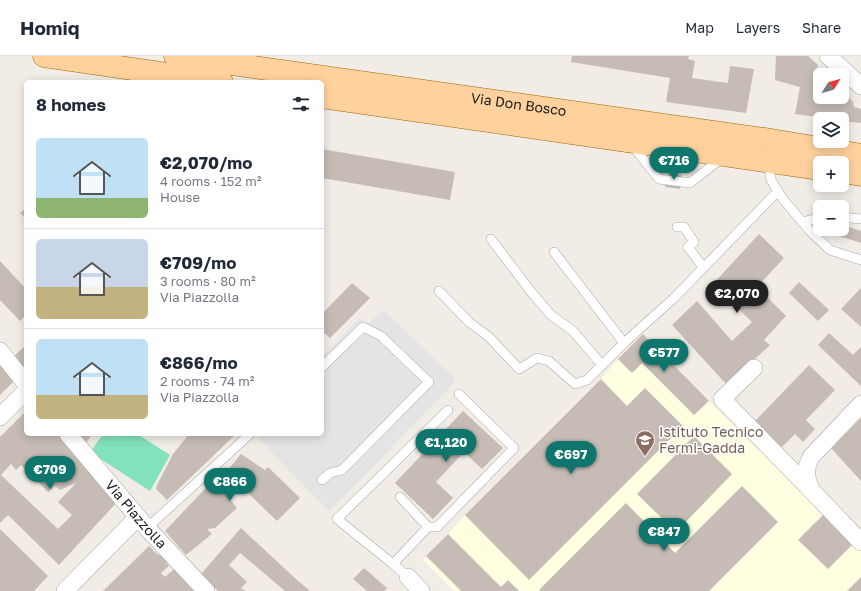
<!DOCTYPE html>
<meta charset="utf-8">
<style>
:root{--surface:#fff;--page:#f2f2f3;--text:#1f2937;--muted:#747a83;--line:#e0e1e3;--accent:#0f766e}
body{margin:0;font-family:"Golos Text",sans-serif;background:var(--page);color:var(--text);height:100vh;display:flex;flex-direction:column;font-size:15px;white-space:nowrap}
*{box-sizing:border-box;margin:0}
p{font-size:13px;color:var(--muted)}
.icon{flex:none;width:22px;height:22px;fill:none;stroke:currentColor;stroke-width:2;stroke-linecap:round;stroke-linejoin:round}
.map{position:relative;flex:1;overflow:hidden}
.drawer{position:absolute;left:24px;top:24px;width:300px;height:356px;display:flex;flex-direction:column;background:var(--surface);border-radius:6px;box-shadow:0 2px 10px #0003}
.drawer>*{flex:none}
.needle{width:26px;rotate:53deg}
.buttons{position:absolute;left:813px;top:12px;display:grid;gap:8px}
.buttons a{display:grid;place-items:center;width:36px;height:36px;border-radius:6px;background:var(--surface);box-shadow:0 2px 10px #0003;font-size:20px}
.price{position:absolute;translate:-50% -34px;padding:0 9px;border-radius:14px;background:var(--accent);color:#fff;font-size:13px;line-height:26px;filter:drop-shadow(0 1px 2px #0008)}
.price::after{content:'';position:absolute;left:50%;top:24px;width:12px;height:9px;margin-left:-6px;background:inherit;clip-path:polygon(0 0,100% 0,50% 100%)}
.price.selected{background:#222;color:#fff}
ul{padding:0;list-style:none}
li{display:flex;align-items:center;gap:12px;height:100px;padding:0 12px}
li+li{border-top:1px solid var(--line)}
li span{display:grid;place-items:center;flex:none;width:112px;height:80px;border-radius:6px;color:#555}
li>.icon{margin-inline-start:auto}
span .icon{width:48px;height:48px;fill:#fffc;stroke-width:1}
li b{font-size:17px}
h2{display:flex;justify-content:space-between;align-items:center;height:48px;padding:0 12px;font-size:17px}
header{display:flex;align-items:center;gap:24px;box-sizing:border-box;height:56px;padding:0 20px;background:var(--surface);border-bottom:1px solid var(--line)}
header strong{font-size:19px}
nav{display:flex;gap:22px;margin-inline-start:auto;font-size:14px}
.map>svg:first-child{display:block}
</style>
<header>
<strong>Homiq</strong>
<nav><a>Map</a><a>Layers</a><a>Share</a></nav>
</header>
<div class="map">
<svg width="861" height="535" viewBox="0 0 861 535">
<rect width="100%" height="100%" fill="#f1ede6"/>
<path fill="#fffee1" d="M643,278L709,345L861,493V535H454L423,504L448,478L465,459L601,323L618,303Z"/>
<path fill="#82e2bb" d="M103,378H137L170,399L150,435L96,400L91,395Z"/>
<path fill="#e4e4e4" d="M383,254L453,320L454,327L329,456L258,382L262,378H322V301L360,262L368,268Z"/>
<g fill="#c6bcb5" fill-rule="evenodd">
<path d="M572,0H689L688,3L695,5L692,22L728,27L730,10L754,13L746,57L666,46L670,22L571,6Z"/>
<path d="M776,0H808L818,9L816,18L818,26L820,27V41H842V33L853,46L854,51L861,53V67L842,65V63H831L795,58L800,31L775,24Z"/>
<path d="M322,93L455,116L450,144L322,122Z"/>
<path d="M668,117L682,119L680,133L665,131Z"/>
<path d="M26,152V163L20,157Z"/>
<path d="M842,169L861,175V187L836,179L837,173H842Z"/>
<path d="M759,178L784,202L757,231L786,260L764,284L770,289L727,329L672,269L697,245L732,285L752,266L713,228Z"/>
<path d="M0,205L26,233V259L20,265L0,244Z"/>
<path d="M799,226L829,254L818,265L789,237Z"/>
<path d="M352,227L370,242L330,282L322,275V258Z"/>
<path d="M861,232V271L841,253Z"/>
<path d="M829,277L853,299L861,291V330L818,289Z"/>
<path d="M643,278L709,345L694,359L642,307L632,317L618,303Z"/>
<path d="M25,290L26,292V316L14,300Z"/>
<path d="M0,302L17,322L0,339Z"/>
<path d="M809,309L835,334L806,364L815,373L803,386L795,378L781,392L754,366Z"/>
<path d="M601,323L627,350L645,332L683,370L529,524L465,459Z"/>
<path d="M26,355V378H62L118,445L59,509L8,459L0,467V381ZM11,408L16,414L21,409L48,436L55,430L60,434L76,427L58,446L72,459L58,473L1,419Z"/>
<path d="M463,355L503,392L482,413L464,396L436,426L453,442L433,463L395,427Z"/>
<path d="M861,362V425L831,392Z"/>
<path d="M76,378H92L85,389Z"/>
<path d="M189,378H236L167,444L156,433L157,429L173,398Z"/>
<path d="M694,380L732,418L676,476L637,438Z"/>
<path d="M241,398L265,414L268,411L300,442L277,465L249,438V432L245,430L238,432L228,441L237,452L215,472L207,473L212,478L186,499L165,475L219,418L223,420Z"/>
<path d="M742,430L778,466L709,535H541L539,534L626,447L675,497Z"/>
<path d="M825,457L854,487L828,513L798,484Z"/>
<path d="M241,472L297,524L310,535H285L240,497L229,509L247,526L241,532L246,535H218L201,518Z"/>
<path d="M0,473L48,520L34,535H0Z"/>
<path d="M448,478L501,531L508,524L519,535H461L426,500Z"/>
<path d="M149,490L158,499L161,498L169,510L161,517L165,521L174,513L195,535H103Z"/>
<path d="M364,512L387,532L384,535H367L353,523Z"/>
<path d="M861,521V535H847Z"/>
</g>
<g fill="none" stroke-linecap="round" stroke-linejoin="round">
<g stroke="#a7a7a7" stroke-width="10">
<g id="service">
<path d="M631,88L659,123L690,127L722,102"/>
<path d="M768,106L771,124L782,142L810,175L830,194L861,204"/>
<path d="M842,161L861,163"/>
<path d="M802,166L820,162"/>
<path d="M677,171H684L694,186L688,191L703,211"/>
<path d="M491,183L532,237L551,259L573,275L602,309"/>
<path d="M554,196L624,287"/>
<path d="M439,235L469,266L489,281L519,313L537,302L549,305L575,328L587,324L624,287L674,242L778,135"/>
<path d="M322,424L330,417L342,414L429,326L381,280L363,271L322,311"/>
<path d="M400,441L428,471"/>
<path d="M147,472L250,378"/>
<path d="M393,508L337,463L448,354"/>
<path d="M408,521L393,508L428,471H437L514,392L459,338"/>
</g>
</g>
<g stroke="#a7a7a7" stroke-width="18">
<g id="minor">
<path d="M828,0L861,30"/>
<path d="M0,295L26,328"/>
<path d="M754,312L722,343L811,434"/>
<path d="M861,348L811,401C804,415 806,420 811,434L861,486"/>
<path d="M0,361L26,335"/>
<path id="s1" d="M68,378L147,472L206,535"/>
<path d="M408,521L421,535"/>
<path d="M65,535L138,461"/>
</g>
</g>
<g stroke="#9c6500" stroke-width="23">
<g id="primary">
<path d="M44,0L222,26"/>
<path id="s2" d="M175,0L771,84L861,99"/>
<path d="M322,41L820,113"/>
<path d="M842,116L861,119"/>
</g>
</g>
<use href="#service" stroke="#fff" stroke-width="9"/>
<use href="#minor" stroke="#fff" stroke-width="17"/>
<use href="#primary" stroke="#ffd29d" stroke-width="22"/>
</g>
<defs>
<g id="school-pin" transform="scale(1)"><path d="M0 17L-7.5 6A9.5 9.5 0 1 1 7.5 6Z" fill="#8d6e63" stroke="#fff"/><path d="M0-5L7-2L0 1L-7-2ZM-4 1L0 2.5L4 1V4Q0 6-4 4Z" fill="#fff"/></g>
</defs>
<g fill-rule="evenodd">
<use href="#school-pin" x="645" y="384"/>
</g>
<g text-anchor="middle" stroke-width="3" stroke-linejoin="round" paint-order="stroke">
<g font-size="14" fill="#202020" stroke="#fff">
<text dy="5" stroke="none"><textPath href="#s2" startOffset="347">Via Don Bosco</textPath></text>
<text dy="5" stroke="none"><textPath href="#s1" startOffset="105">Via Piazzolla</textPath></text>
</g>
<g font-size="14" fill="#785e54" stroke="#fff" text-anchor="start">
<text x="659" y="381">Istituto Tecnico<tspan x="659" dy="16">Fermi-Gadda</tspan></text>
</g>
</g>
</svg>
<div class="buttons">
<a><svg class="needle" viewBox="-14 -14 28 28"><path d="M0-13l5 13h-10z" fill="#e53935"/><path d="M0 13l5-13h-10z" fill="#747a83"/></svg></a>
<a><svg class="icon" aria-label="layers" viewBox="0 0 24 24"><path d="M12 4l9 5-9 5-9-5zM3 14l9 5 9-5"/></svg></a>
<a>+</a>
<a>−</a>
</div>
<b class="price" style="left:674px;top:125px">€716</b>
<b class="price selected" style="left:737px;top:258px">€2,070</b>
<b class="price" style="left:664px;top:317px">€577</b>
<b class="price" style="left:446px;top:407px">€1,120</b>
<b class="price" style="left:571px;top:419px">€697</b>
<b class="price" style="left:50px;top:434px">€709</b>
<b class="price" style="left:230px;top:446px">€866</b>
<b class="price" style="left:664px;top:496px">€847</b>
<section class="drawer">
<h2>8 homes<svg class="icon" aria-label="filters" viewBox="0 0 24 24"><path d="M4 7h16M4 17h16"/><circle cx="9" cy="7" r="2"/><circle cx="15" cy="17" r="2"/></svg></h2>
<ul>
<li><span style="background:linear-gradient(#bfe0f5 75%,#8fb573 0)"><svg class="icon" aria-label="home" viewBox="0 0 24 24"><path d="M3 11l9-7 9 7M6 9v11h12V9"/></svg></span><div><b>€2,070/mo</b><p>4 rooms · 152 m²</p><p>House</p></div></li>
<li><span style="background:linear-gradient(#c9d6e8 60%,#c2b280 0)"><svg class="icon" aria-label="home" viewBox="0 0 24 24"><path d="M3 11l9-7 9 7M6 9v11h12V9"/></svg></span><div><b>€709/mo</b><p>3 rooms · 80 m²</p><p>Via Piazzolla</p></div></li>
<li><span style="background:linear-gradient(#bfe0f5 70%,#c2b280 0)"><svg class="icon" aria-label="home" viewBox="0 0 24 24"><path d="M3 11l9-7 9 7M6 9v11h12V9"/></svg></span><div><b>€866/mo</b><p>2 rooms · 74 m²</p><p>Via Piazzolla</p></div></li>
</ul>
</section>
</div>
